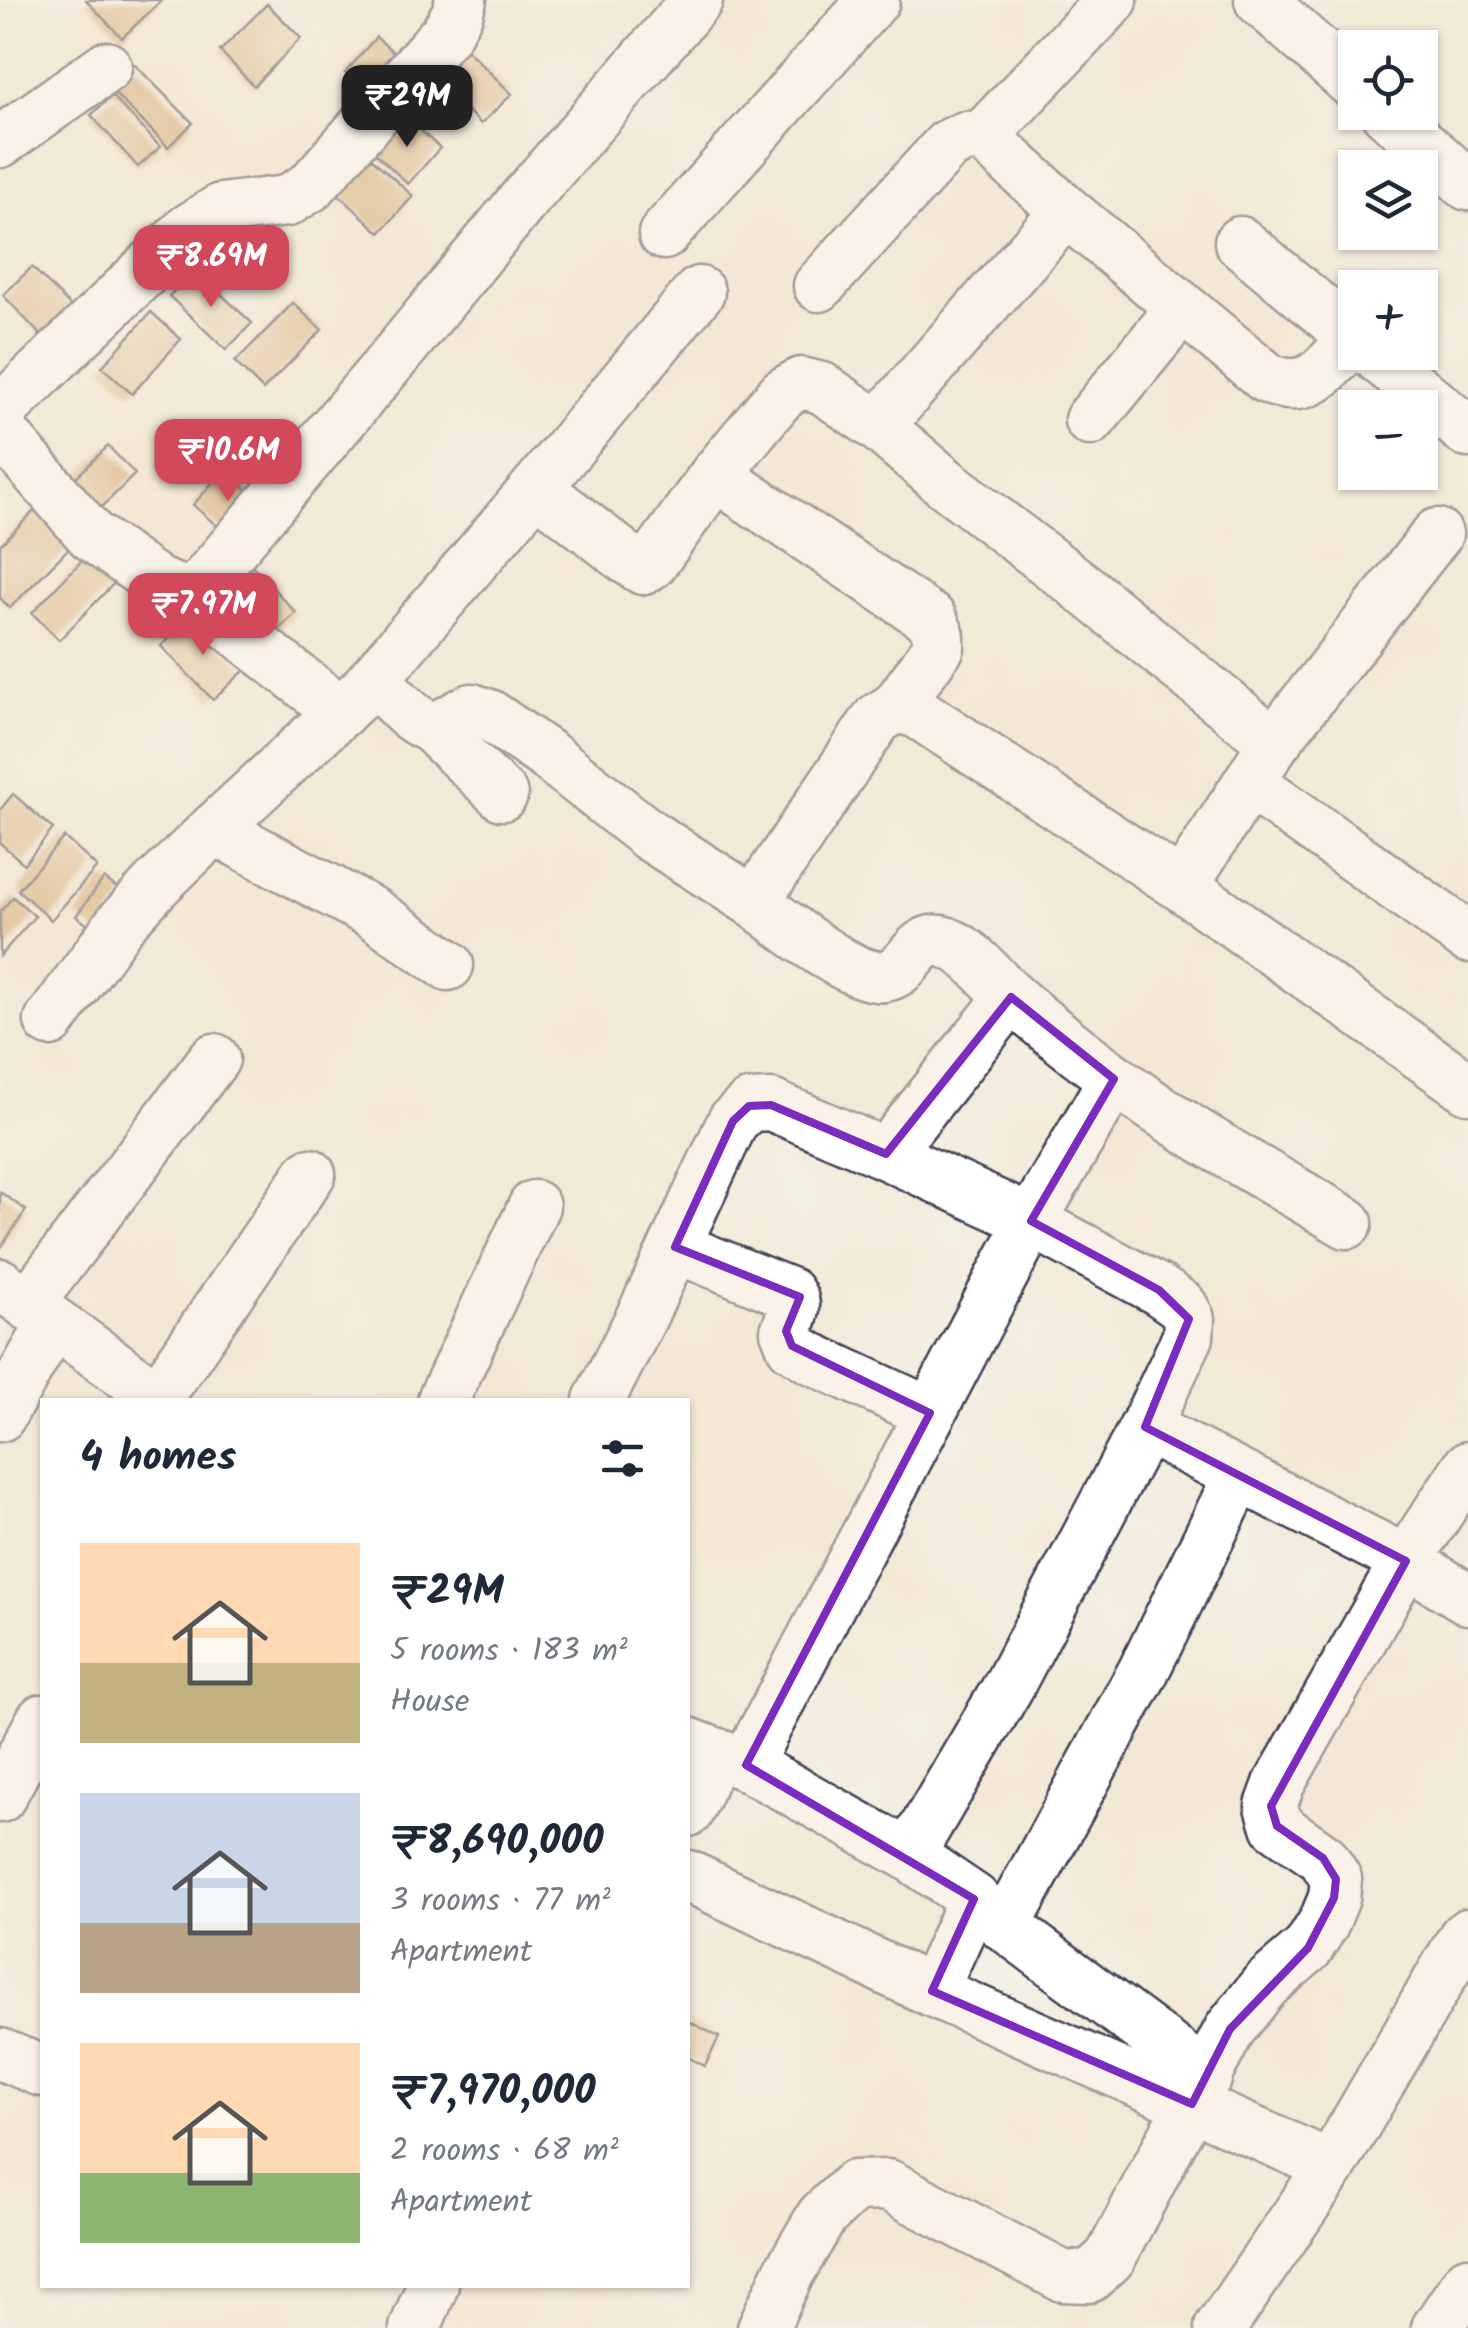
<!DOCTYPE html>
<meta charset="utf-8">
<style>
:root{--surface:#fff;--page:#f2f2f3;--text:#1f2937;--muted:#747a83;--accent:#d1495b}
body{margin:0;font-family:Kalam,sans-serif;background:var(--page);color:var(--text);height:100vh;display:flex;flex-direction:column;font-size:38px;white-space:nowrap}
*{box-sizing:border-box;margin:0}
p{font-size:32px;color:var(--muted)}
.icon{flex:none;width:55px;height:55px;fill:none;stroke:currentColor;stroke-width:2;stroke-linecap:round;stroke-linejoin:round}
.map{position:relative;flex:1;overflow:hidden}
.drawer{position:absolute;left:40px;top:1398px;width:650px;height:890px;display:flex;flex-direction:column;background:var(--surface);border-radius:0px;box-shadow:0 2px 8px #0004}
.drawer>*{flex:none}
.tools{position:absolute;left:1338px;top:30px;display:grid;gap:20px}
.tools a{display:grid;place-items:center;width:100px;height:100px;border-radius:0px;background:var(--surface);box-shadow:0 2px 8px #0004;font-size:50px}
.price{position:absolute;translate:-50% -85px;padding:0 22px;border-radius:20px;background:var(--accent);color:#fff;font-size:32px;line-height:65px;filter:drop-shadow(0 2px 5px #0008)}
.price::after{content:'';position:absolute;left:50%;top:60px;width:30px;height:22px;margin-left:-15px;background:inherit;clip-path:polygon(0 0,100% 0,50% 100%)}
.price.active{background:#222;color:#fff}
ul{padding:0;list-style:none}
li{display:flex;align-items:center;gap:30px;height:250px;padding:0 40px}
li span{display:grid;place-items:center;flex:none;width:280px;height:200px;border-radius:0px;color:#555}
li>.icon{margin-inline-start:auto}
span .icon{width:120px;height:120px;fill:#fffc;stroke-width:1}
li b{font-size:42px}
h2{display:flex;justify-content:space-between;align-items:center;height:120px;padding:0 40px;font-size:42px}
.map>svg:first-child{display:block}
</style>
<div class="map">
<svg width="1468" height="2328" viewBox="0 0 1468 2328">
<rect width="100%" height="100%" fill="#f6f6f2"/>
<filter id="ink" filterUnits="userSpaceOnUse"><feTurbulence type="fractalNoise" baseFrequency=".01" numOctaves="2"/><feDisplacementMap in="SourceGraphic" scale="20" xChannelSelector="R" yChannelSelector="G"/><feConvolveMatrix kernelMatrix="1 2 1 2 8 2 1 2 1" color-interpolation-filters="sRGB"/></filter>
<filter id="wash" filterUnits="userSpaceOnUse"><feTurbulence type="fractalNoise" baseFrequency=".0048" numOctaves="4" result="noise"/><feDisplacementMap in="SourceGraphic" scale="40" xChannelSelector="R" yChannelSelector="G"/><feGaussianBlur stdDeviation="2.25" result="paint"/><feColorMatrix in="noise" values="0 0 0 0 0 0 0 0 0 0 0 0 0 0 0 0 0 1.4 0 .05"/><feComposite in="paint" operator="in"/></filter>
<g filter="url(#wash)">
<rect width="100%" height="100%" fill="#f3e8d6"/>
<g id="blocks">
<g fill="#d4a76a">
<path d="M86,0H162L122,38Z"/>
<path d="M267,4L301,38L254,86L220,51Z"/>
<path d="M376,37L409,66L378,101L345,73Z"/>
<path d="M463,46L512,94L481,124L433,77Z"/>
<path d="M134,64L193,123L168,147L110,89Z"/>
<path d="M112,96L160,147L138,167L91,115Z"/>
<path d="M406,117L440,148L408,184L374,152Z"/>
<path d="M371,158L413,196L380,233L338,194Z"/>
<path d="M235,221L264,248L228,286L199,259Z"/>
<path d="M32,267L79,315L49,344L3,295Z"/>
<path d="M195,270L252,323L226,350L169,296Z"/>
<path d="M293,303L322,330L263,390L235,362Z"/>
<path d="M151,312L181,339L132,394L102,367Z"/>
<path d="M108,446L135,474L92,517L64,489Z"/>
<path d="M224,470L264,504L232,539L193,505Z"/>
<path d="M43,502L79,538L10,608L0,598V545Z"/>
<path d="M91,551L119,578L59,640L32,613Z"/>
<path d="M248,561L296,613L267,640L219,588Z"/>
<path d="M193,615L245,670L213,700L161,646Z"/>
<path d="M13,794L53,829L24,864L0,843V810Z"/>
<path d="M64,837L97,867L51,920L18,890Z"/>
<path d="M104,878L126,895L98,933L76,916Z"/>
<path d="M13,897L35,916L0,956V912Z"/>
<path d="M0,1192L26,1210L0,1249Z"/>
<path d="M688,2021L719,2037L705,2066L688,2057Z"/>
</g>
</g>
</g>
<g filter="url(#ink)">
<use href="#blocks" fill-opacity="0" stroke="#414052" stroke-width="2.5"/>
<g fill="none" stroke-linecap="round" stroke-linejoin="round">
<g stroke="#414052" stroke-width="55">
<g id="minor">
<path d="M1260,0L1355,85"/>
<path d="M1386,112L1468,185"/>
<path d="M983,136L1112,0"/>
<path d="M0,142L106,67"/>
<path d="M1066,211L1267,378C1311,398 1326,367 1355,338"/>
<path d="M664,234L874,0"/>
<path d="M1240,242L1355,338"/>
<path d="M819,286L948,145L965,137L983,136L1066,211L878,426"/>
<path d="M1372,352L1468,432"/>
<path d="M0,411L189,229L221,209L287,201L311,186L446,33L457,14L461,0"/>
<path d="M1090,420L1182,308"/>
<path d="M0,430L91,535L158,583L192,596L341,712"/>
<path d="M715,475L931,619L939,636V647L896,707"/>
<path d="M536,488L699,292"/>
<path d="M192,596L402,348L526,197L697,0"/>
<path d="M374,679C388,692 416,729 436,726C448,724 460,713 472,709L489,715L550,757L649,835L754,902"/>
<path d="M431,727L502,795"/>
<path d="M1274,743L1437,534"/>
<path d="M1249,782L1468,937"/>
<path d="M214,829L373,913L448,965"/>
<path d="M1182,886L1468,1088"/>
<path d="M50,1021L120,924L155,886L214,829L363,691L536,488L629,560L643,569L652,563L715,475L783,393L801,383L822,388L878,426L944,482L1083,588L1274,743L1182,886L918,713L896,707L877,719L754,902C780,921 854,982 885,976C916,971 915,920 961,950C980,962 995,983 1011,997C1044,1025 1079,1053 1113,1078C1187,1132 1268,1176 1347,1223"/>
<path d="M886,1154L1011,997"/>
<path d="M675,1247L789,1293C799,1306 792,1317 786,1331L792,1346L809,1357L930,1413"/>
<path d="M0,1284L162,1400"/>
<path d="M28,1304L214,1059"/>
<path d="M158,1397L310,1174"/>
<path d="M443,1400L534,1206"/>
<path d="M599,1400L643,1314L733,1121L749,1106L771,1105L886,1154L1031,1221L746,1765"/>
<path d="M0,1416L53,1323"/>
<path d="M1145,1427L1406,1561L1468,1599"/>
<path d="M688,1743L746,1765L785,1786L909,1855L974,1899L932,1991L1331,2166"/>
<path d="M0,1797L42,1720"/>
<path d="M688,1811L715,1753"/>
<path d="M909,1855L1008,1687L1145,1427L1188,1337L1189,1319L1182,1306L1159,1290L1031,1221L1114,1079"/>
<path d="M688,1876L932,1991"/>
<path d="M981,1906L1005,1926L1207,2076"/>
<path d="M1005,1926L1143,1672L1239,1476"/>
<path d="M0,2054L42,2071"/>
<path d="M415,2328L433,2285"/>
<path d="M763,2328L789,2272L822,2216L854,2186L888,2185L1062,2276L1089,2277L1110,2258L1230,2029L1265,1985L1308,1948L1324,1922L1334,1898L1336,1879L1323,1858L1277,1826L1271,1806L1279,1784L1406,1561L1468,1467"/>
<path d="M1220,2328L1331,2166L1464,1937L1468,1934"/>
<path d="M1437,2328L1468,2282"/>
</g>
</g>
<use href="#minor" stroke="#fff" stroke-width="50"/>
</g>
</g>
<path d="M0 0H1468V2328H0ZM1011,997L1114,1079L1031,1221L1159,1290L1189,1319L1145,1427L1406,1561L1271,1806L1277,1826L1323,1858L1336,1879L1334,1898L1308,1948L1230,2029L1192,2104L932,1991L974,1899L746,1765L930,1413L792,1346L786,1331L800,1297L675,1247L733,1121L749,1106L771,1105L886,1154Z" fill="#f3e8d6" fill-opacity=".55" fill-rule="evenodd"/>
<path fill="none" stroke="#7b2cbf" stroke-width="8" stroke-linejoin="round" d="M1011,997L1114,1079L1031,1221L1159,1290L1189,1319L1145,1427L1406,1561L1271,1806L1277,1826L1323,1858L1336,1879L1334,1898L1308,1948L1230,2029L1192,2104L932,1991L974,1899L746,1765L930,1413L792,1346L786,1331L800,1297L675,1247L733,1121L749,1106L771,1105L886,1154Z"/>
</svg>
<div class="tools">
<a><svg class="icon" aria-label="locate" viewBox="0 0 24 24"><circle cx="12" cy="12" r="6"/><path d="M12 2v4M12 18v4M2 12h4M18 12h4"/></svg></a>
<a><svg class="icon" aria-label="layers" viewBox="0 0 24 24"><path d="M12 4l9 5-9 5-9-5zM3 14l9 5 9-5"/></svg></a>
<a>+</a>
<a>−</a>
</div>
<b class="price active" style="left:407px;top:150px">₹29M</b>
<b class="price" style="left:211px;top:310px">₹8.69M</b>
<b class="price" style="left:228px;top:504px">₹10.6M</b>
<b class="price" style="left:203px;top:658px">₹7.97M</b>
<section class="drawer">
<h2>4 homes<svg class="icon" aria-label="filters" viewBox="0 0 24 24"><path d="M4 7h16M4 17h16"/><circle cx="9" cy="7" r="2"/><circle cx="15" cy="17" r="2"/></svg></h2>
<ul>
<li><span style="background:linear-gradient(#ffd9b3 60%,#c2b280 0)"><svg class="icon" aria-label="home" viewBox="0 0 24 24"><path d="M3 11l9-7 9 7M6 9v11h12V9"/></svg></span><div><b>₹29M</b><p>5 rooms · 183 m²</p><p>House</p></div></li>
<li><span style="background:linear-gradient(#c9d6e8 65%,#b9a48a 0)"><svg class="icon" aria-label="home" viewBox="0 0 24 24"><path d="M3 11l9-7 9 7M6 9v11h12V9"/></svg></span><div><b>₹8,690,000</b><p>3 rooms · 77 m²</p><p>Apartment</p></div></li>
<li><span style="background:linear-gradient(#ffd9b3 65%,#8fb573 0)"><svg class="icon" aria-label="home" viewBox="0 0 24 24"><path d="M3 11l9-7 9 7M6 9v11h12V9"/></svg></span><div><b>₹7,970,000</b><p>2 rooms · 68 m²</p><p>Apartment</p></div></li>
</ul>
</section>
</div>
